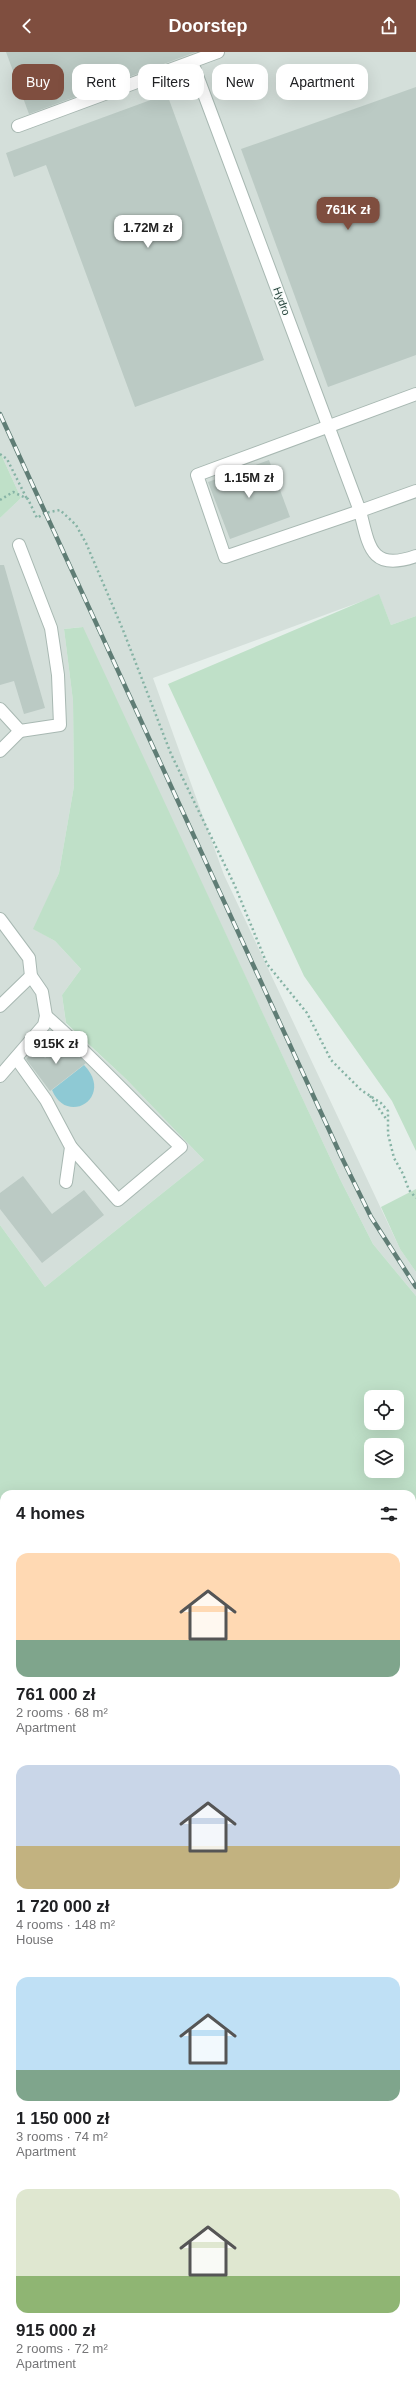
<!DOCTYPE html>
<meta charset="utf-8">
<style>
:root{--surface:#fff;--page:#f6f6f6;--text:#202124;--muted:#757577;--accent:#7f4e3f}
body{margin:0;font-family:Helvetica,sans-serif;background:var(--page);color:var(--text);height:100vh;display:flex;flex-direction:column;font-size:15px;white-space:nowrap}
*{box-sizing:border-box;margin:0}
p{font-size:13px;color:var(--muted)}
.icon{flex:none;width:22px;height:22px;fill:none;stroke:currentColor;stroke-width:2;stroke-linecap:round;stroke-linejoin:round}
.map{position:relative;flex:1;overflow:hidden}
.panel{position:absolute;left:0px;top:1438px;width:416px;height:904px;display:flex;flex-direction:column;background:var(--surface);border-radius:12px 12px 0 0;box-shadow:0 4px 16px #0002}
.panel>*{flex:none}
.banner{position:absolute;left:12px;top:12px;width:392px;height:36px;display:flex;gap:8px}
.controls{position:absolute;left:364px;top:1338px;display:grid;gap:8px}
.controls a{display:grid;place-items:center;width:40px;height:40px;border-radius:8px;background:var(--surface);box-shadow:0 4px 16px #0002;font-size:20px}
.price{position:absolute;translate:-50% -34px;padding:0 9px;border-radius:8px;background:#fff;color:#222;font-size:13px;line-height:26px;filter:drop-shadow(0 1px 2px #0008)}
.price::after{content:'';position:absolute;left:50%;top:24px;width:12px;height:9px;margin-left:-6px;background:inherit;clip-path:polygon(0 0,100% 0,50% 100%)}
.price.selected{background:var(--accent);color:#fff}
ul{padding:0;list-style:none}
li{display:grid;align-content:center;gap:8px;height:212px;padding:0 16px}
li span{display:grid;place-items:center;height:124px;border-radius:12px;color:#555}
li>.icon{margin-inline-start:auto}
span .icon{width:72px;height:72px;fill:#fffc;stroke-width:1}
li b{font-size:17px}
h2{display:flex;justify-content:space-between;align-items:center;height:48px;padding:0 16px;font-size:17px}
.tag{padding:0 14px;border-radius:12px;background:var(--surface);box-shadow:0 4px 16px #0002;font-size:14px;line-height:36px}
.tag.selected{background:var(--accent);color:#fff}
header{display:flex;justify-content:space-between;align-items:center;height:52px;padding:0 16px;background:var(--accent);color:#fff;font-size:18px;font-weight:700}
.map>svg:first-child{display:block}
</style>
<header><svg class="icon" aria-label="back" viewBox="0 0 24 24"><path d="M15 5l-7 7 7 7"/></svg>Doorstep<svg class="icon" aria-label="share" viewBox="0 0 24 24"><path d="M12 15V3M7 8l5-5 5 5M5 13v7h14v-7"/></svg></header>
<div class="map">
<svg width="416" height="2342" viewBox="0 0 416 2342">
<rect width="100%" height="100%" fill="#e6efeb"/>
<path fill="#d4dfda" d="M0,0H416V564L391,573L379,543L153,626L224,823L400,1197L416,1220V1244L373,1192L340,1127L82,575L64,577L73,649L74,734L59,821L34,877L55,889L81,917L62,943L66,972L126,1027L204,1108L45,1235L0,1173V466L21,446L0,400Z"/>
<g fill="#bfe0c8" fill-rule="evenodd">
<path d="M0,400L21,446L0,466Z"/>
<path d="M379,542L391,573L416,564V1099L392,1049L304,924L168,632Z"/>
<path d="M83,575L340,1127L373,1192L416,1244V2329L412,2327V1442H4V2338H339L335,2342H0V1173L45,1235L204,1108L126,1027L66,971L62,943L81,917L55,889L33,877L59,821L74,734L73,649L64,577ZM371,1345H397V1371H371ZM371,1393H397V1419H371Z"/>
<path d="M416,1137V1220L400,1197L381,1155Z"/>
</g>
<path fill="#8ec9d4" d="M84,1013C115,1045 67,1075 52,1038Z"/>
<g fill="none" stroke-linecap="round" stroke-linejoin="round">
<g stroke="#8ec9d4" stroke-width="29">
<path d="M412,1701L416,1695"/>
<path d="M95,2338L96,2342"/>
</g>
</g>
<g fill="#bbcac4">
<path d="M6,0H196L29,62Z"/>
<path d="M416,35V303L328,335L241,97Z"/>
<path d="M167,42L264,308L135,355L46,113L14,125L6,101Z"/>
<path d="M269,408L290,465L230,487L208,430Z"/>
<path d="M0,513H4L45,656L24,662L14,629L0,633Z"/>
<path d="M64,991L86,1011L50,1039L26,1007L39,997L45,1006Z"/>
<path d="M23,1124L52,1162L84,1138L104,1163L42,1211L0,1157V1141Z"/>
</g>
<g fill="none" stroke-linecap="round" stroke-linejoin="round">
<g stroke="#a8b8b2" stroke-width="14">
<g id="minor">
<path d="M192,10L360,459L416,439"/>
<path d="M18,74L218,0"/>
<path d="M416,342L197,423L225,505L360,459C369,495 371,520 416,504"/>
<path d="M0,657L20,679L60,673L58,623L51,576L19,493"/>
<path d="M0,699L20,679"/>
<path d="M0,867L29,906L31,924L42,940L46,964L44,973L0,1024"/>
<path d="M0,954L31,924"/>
<path d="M46,964C93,1005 135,1052 181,1095L118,1148L71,1095"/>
<path d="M16,1006L46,1048L71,1095L66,1130"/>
</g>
</g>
<g stroke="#86b3a5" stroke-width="2.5" stroke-dasharray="2 3" stroke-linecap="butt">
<path d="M0,402L7,407L27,447"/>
<path d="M0,448L13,440L28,447L37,466L45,461L60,458L76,473L86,491L123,578L171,702L235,834L267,912L307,961L331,1008L361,1038L381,1051L388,1059V1082L394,1106L403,1122L409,1138L416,1146"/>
<path d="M370,1044L387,1068"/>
<path d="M0,1863L4,1853"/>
<path d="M0,1976H4"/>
<path d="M412,2035L416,2039"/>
<path d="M412,2255L416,2253"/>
<path d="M267,2338L278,2342"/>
<path d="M279,2342L289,2338"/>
</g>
<use href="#minor" stroke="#fff" stroke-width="12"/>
<g stroke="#5f7d75" stroke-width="4.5">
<path id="rail" d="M0,362L341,1104L371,1165L416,1235"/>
</g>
<use href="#rail" stroke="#f7fbf9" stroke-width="3" stroke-dasharray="9" stroke-linecap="butt"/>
</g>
<g text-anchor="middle" stroke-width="3" stroke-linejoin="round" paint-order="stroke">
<g font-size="11" fill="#24423a" stroke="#f7fbf9">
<text transform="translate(282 249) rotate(69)" y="4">Hydro</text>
</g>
</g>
</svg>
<div class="controls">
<a><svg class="icon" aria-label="locate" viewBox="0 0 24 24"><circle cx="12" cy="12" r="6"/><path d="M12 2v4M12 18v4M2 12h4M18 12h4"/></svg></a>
<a><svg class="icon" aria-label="layers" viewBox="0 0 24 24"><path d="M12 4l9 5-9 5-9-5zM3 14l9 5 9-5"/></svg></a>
</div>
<b class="price selected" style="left:348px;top:179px">761K zł</b>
<b class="price" style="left:148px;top:197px">1.72M zł</b>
<b class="price" style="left:249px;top:447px">1.15M zł</b>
<b class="price" style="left:56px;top:1013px">915K zł</b>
<div class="banner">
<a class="tag selected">Buy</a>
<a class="tag">Rent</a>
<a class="tag">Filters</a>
<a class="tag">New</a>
<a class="tag">Apartment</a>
</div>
<section class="panel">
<h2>4 homes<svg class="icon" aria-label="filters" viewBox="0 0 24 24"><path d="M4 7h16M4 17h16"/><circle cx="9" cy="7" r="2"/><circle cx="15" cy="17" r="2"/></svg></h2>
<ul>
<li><span style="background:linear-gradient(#ffd9b3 70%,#7fa58c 0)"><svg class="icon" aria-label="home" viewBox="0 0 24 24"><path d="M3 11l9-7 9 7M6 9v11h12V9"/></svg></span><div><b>761 000 zł</b><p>2 rooms · 68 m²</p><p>Apartment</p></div></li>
<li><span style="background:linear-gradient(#c9d6e8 65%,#c2b280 0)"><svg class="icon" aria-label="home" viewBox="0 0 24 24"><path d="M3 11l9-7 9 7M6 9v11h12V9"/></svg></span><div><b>1 720 000 zł</b><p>4 rooms · 148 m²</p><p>House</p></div></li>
<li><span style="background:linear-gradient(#bfe0f5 75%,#7fa58c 0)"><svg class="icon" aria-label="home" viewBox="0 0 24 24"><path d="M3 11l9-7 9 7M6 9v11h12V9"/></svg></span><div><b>1 150 000 zł</b><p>3 rooms · 74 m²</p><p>Apartment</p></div></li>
<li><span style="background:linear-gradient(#dfe7d0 70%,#8fb573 0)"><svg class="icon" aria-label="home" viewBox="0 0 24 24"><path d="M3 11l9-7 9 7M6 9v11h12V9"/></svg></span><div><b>915 000 zł</b><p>2 rooms · 72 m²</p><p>Apartment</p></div></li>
</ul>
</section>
</div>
